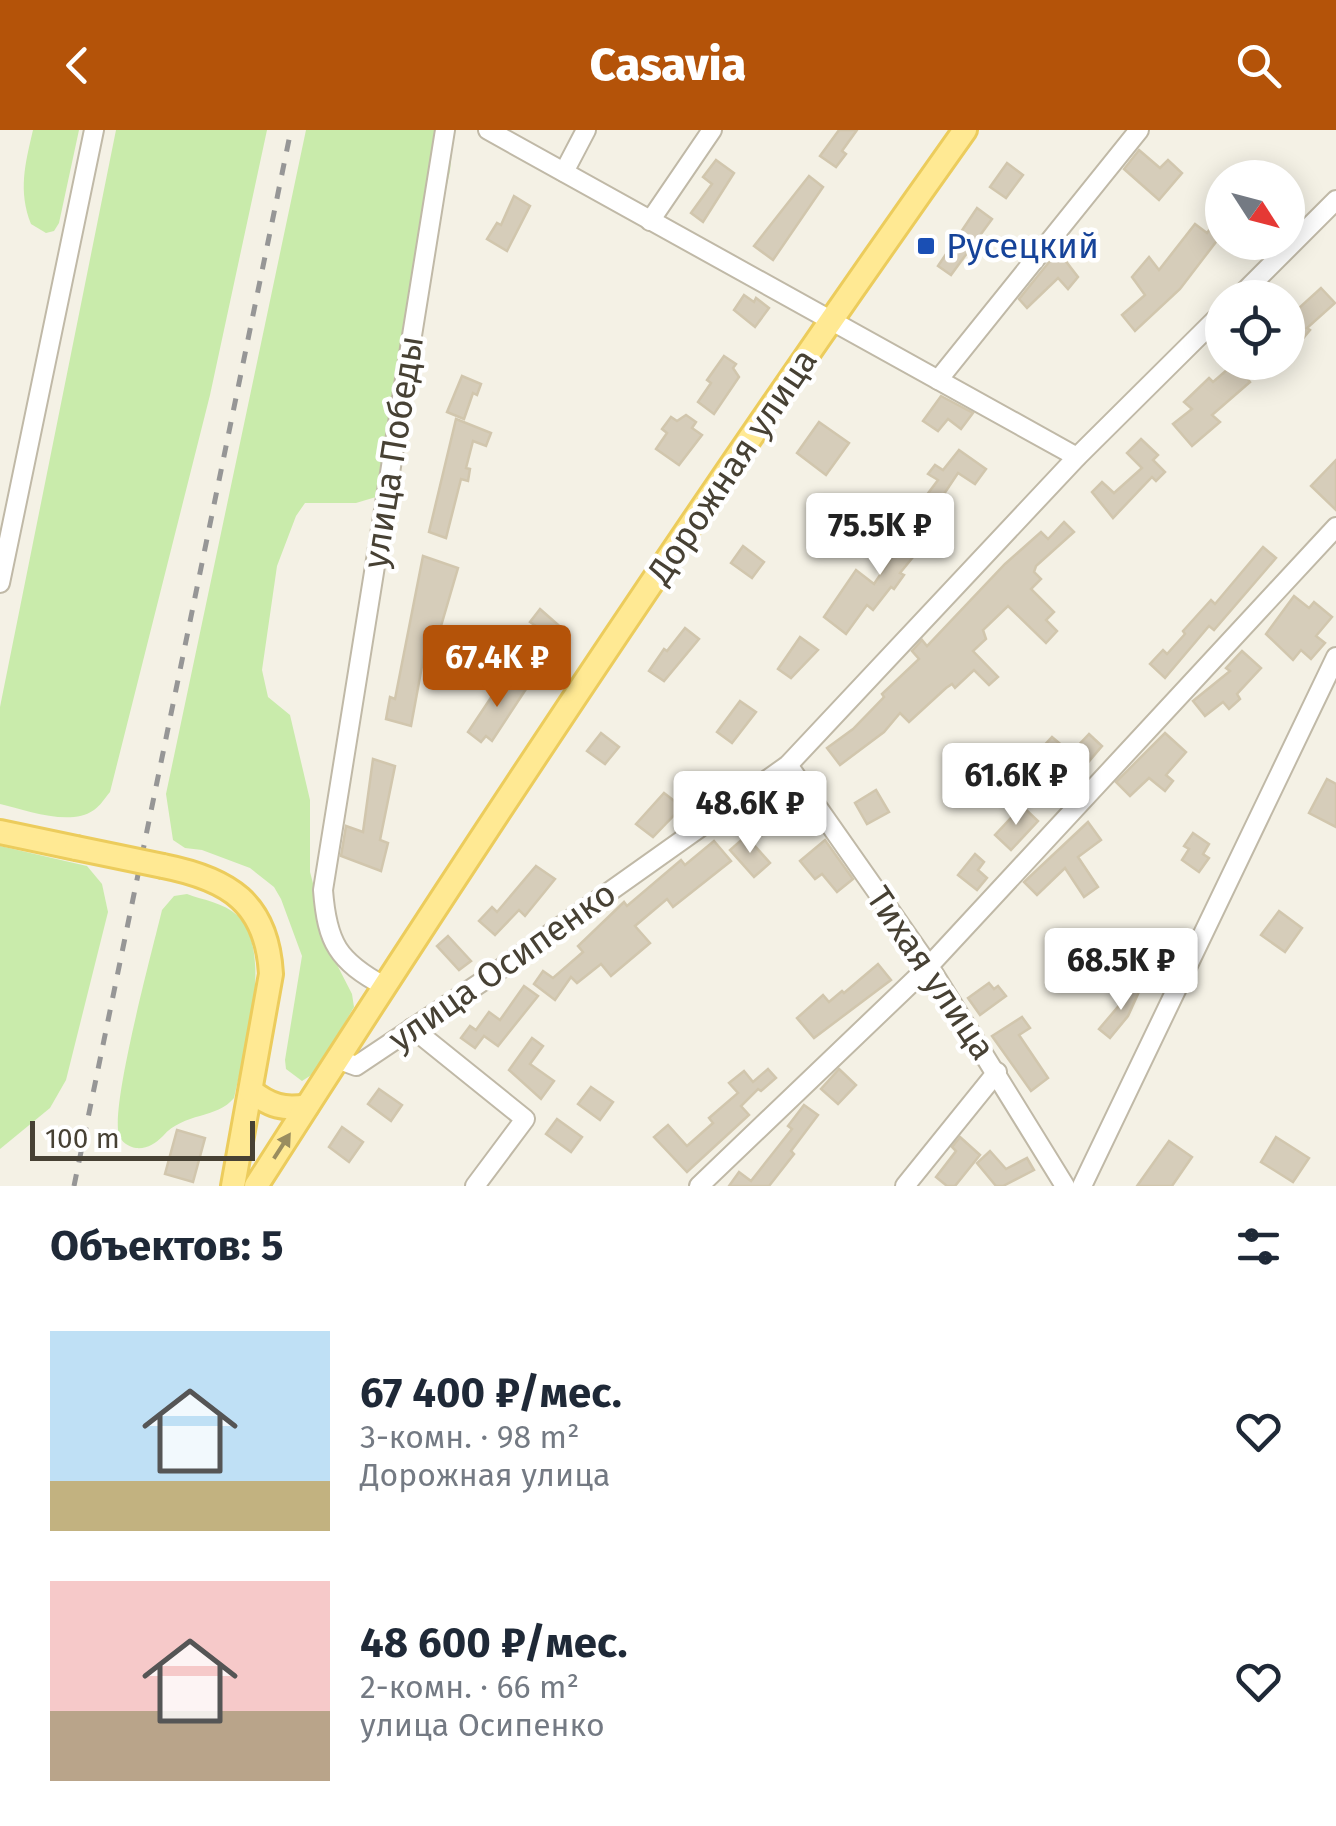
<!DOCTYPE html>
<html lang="ru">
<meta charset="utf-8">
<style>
:root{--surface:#fff;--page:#f2f2f3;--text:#1f2937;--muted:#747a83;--accent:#b45309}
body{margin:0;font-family:"Fira Sans",sans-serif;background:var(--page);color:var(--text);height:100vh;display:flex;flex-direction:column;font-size:38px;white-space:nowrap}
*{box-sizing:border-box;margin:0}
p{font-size:32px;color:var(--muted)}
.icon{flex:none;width:55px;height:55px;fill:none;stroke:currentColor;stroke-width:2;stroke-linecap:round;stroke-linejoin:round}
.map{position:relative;height:1056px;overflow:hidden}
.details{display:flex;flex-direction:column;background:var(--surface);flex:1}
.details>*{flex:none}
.needle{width:65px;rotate:126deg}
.controls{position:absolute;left:1205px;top:30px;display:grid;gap:20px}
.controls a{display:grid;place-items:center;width:100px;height:100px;border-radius:50%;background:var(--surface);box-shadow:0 5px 25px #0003;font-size:50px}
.scale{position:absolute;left:30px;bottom:25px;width:225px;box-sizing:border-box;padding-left:10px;border:5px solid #474134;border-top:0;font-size:28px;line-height:35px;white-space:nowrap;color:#474134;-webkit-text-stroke:8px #fff;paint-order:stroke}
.price{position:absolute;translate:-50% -85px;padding:0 22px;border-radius:10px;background:#fff;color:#222;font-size:32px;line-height:65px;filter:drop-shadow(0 2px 5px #0008)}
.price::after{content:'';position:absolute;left:50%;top:60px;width:30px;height:22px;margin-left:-15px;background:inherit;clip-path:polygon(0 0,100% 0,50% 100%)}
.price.on{background:var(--accent);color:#fff}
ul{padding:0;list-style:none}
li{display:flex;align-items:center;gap:30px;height:250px;padding:0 50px}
li span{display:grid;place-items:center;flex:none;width:280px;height:200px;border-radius:0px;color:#555}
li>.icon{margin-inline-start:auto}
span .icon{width:120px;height:120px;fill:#fffc;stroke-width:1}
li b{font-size:42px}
h2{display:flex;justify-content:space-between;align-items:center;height:120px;padding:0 50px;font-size:42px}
header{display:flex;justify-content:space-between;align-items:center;height:130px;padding:0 50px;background:var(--accent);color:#fff;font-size:45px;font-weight:800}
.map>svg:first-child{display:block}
</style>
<header><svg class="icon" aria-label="back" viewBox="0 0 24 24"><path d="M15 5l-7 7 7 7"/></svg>Casavia<svg class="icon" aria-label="search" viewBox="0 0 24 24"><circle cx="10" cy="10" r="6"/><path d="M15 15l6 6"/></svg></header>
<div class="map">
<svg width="1336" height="1056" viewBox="0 0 1336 1056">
<rect width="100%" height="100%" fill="#f4f1e5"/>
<g fill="#c9ebab">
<path d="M33,0H79L59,93L54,101L46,103L31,94C18,61 25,34 33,0Z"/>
<path d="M116,0H267L210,265L110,662C105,668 100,676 94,680C70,697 26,680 0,674V577Z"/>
<path d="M306,0H454L450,41L376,367L356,373H305L296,386L277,436L262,540L268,567L290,585L310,670V742L332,825L352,864L354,877L316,942L302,951L286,939L285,930L302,826L281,769L274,757L250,738L202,720L185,718L173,710L166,664Z"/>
<path d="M0,716L87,736L102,754L108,782L66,950L50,978L0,1019Z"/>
<path d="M187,764C203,770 224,773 237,785C275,822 244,922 234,968C217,989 184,982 163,1006C155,1014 147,1019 136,1018C129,1017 121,1012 119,1005C110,976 153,818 162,780L174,766Z"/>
</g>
<g fill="#d6cdba" stroke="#d1c6ad" stroke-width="2.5">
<path d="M839,0H857L842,21L846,24L836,37L820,26Z"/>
<path d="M1139,20L1160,38L1168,30L1182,43L1159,70L1124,39Z"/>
<path d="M716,30L734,43L703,92L691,83L712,54L703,47Z"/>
<path d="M1007,33L1023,45L1006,68L990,57Z"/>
<path d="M809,46L823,57L773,130L754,116Z"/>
<path d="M514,66L530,76L507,121L487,109L497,93L501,95Z"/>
<path d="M977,78L992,89L951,145L938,136Z"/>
<path d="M1222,83V104L1180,159L1135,201L1122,185L1145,165L1132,147L1149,127L1159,140L1195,94L1207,103Z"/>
<path d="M1058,121L1078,147L1068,159L1058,148L1027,178L1019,169Z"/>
<path d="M1321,158L1335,173L1307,198L1310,200L1301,211L1288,199V188Z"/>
<path d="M744,165L754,172L756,168L769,178L755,197L734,180Z"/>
<path d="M724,226L736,234L733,238L739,247L714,284L698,272L711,253L707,250Z"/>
<path d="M1236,232H1264L1246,247L1250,252L1212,285L1220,292L1192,316L1173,294L1192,279L1184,272L1209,248L1213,252Z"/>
<path d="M462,246L481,254L477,265L473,263L464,289L447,282Z"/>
<path d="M941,266L973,283L961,299L948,289L938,301L923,291Z"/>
<path d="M686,285L696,292L692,298L702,305L679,335L656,319L667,303L662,299L671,287L677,291Z"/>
<path d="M456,289L491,303L486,316L473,311L466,338L470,339L468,351L461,349L446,408L429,402Z"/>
<path d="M819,292L849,313L826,345L797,323Z"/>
<path d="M1141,309L1158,325L1153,330L1165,342L1156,351L1152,347L1113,388L1092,362L1102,352L1114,363L1142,338L1127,323Z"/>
<path d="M959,320L986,339L975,354L958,343L944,364L950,369L940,383L923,370L938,350L928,344L935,335L943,340Z"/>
<path d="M1336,330V380L1311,356Z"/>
<path d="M930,384L949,398L941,409L931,405L900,443L904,445L894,459L891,457L873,480L867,475L846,504L824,487L856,440L874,454L911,399L916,402Z"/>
<path d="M1064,392L1074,402L1036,436L1034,442L1041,449L1031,459L1054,482L1046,490L1057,501L1046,513L1008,476L983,500L986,509L973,521L998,547L989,555L974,540L955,558L952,554L946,558L909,592L900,583L884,602L840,635L827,618L853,599L884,567L882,564L919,529L912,521L922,510L927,516L1005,434L1041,402L1048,409Z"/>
<path d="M743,416L764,432L752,448L731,433Z"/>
<path d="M1263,417L1276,428L1214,500L1209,496L1165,548L1150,534L1163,520L1167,524L1185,504L1183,501L1211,470L1215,474Z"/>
<path d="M423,426L458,438L439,503L446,506L444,519L431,515L428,526L424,525L411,596L386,589L390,567L395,569Z"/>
<path d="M1294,466L1309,478L1314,472L1332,487L1316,506L1325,513L1311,529L1301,520L1293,530L1266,504Z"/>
<path d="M540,479L565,501L553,517L539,506L543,501L530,492Z"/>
<path d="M685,498L699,509L664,551L649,541L664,519L667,521Z"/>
<path d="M800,507L818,520L791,548L778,539Z"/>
<path d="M1242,521L1261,538L1237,564L1240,569L1229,579L1223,572L1205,586L1193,571L1230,541L1226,538Z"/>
<path d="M506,545L526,559L492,611L486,606L481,612L468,602Z"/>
<path d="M740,571L756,582L732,613L717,602Z"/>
<path d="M601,603L619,617L605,634L587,621Z"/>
<path d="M1165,603L1186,622L1166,645L1173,651L1165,661L1149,648L1130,666L1116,652Z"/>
<path d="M1089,604L1102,616L1057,669L1042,656L1060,635L1041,619L1052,607L1071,623Z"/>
<path d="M373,629L395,636L380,710L388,713L381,741L341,726L346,696L363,702Z"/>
<path d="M1327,649L1336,654V697L1309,683Z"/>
<path d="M876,660L889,682L867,694L855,673Z"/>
<path d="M664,663L682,677L653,707L636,694Z"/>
<path d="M764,673L780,690L762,705L747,688Z"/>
<path d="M1022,676L1038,691L1011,720L995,705Z"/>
<path d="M1088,692L1101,710L1078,727L1098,757L1084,767L1065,738L1037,765L1024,752Z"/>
<path d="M1193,703L1209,714L1203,724L1209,728L1199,742L1182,730L1189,719L1184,716Z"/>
<path d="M746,706L770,733L754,747L730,720Z"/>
<path d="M825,710L853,749L837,762L822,744L815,749L800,731Z"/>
<path d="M714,711L731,731L673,777L667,769L635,796L650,813L611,846L601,834L577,853L571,847L555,870L534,854L543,841L553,848L583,822L578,816L624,772L627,776L681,730L685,735Z"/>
<path d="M975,724L984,732L978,740L987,748L977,760L958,745Z"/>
<path d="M536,736L555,749L525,786L519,780L495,805L479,791L492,777L497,782Z"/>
<path d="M1279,781L1302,798L1285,822L1261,805Z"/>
<path d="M448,806L471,831L459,840L437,816Z"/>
<path d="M878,834L891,850L814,908L797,888L823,865L829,872L842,861L844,863Z"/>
<path d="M1140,851L1143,853L1128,886L1110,908L1099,899Z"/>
<path d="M989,853L994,859L998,856L1006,866L980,885L968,868Z"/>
<path d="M524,856L538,866L498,916L484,906L475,918L461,908L470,896L476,900L489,882L500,890Z"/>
<path d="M1022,887L1030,898L1019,905L1048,948L1031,961L992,906Z"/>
<path d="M532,908L543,916L530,934L554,951L541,969L509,940Z"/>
<path d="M768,939L776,948L761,961L758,959L741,976L749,985L687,1042L654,1007L668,995L687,1016L713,993L709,988L738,963L729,953L744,941L753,952Z"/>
<path d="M839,939L856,955L838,974L821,959Z"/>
<path d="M591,957L613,972L600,990L578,974Z"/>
<path d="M379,959L402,975L391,991L368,974Z"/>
<path d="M804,975L818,985L791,1021L794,1024L769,1056H729L739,1042L751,1051L792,999L788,996Z"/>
<path d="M557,989L582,1007L571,1022L546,1004Z"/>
<path d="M342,997L363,1012L349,1032L329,1017Z"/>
<path d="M177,1000L205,1008L193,1052L165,1044Z"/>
<path d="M960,1007L980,1025L955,1056H947L936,1047L956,1021L952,1017Z"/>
<path d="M1276,1007L1309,1028L1293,1052L1261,1032Z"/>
<path d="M1169,1011L1192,1027L1172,1056H1137Z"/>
<path d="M990,1021L1006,1039L1027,1028L1034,1040L1003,1056H996L977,1033Z"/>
</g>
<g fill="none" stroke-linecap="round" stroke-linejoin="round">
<g stroke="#c0b9a7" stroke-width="22">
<g id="minor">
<path d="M488,0L1077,327"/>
<path d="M564,42L586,0"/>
<path d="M650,91L712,0"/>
<path d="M1238,168L1336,70"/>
<path d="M938,250L1139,0"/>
<path d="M0,453L94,0"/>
<path d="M788,635L929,836L1065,1056"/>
<path d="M384,856C338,831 327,813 323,760L445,0"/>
<path d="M412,898L525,989L475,1056"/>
<path d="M337,929L356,936L495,843L788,635L1077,327L1222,183"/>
<path d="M699,1056L929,836L1336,397"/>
<path d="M905,1056L997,942"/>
<path d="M1082,1056L1336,527"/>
</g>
</g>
<g stroke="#eccc5c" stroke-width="28">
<g id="major">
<path d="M0,702L76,718"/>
<path d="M163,736C229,749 267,773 271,844L233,1056"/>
<path d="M251,961C270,976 284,980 307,976"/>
<path d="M256,1056C484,699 719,346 965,0"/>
</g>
</g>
<use href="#minor" stroke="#fff" stroke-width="18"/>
<use href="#major" stroke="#ffe993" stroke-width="22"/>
<path stroke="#969696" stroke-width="5" stroke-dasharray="12 12" stroke-linecap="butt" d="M74,1056L291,0"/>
<g stroke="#eccc5c" stroke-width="28" stroke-linecap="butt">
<path id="major-bridge" d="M76,718L163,736"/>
</g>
<use href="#major-bridge" stroke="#ffe993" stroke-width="22"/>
</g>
<defs><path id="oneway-solid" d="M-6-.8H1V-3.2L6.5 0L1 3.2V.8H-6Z" transform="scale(2.5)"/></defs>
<use fill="#9a8d5f" href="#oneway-solid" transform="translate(282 1016) rotate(-57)"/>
<rect fill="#1a4fb4" stroke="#fff" stroke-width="4" x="916" y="106" width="20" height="20" rx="5"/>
<g text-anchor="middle" stroke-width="9" stroke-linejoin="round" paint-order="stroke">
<g font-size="35" fill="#164399" stroke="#fff" text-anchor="start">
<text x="946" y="128">Русецкий</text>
</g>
<g font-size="35" fill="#474134" stroke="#fff">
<text transform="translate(393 322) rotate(-81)" y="12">улица Победы</text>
<text transform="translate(732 336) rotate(-56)" y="12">Дорожная улица</text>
<text transform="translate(502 836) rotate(-35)" y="12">улица Осипенко</text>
<text transform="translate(931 843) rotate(56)" y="12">Тихая улица</text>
</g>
</g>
</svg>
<div class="controls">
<a><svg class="needle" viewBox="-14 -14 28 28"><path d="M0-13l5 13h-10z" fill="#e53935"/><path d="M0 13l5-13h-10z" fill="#747a83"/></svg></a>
<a><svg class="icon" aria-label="locate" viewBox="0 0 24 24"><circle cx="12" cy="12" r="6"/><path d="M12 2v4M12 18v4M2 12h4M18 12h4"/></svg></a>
</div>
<div class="scale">100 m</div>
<b class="price" style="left:880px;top:448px">75.5K ₽</b>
<b class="price on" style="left:497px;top:580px">67.4K ₽</b>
<b class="price" style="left:1016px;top:698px">61.6K ₽</b>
<b class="price" style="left:750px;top:726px">48.6K ₽</b>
<b class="price" style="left:1121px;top:883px">68.5K ₽</b>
</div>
<section class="details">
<h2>Объектов: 5<svg class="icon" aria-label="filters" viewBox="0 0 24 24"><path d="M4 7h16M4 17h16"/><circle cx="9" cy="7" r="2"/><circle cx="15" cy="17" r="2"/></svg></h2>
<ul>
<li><span style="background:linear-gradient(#bfe0f5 75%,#c2b280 0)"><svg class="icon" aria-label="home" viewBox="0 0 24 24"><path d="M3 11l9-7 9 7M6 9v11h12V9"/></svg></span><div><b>67 400 ₽/мес.</b><p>3-комн. · 98 m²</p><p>Дорожная улица</p></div><svg class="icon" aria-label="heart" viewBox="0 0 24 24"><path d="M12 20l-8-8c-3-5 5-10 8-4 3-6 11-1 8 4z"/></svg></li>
<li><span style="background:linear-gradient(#f6c9c9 65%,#b9a48a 0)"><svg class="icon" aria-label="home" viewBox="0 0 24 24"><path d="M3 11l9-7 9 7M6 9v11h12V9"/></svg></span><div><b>48 600 ₽/мес.</b><p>2-комн. · 66 m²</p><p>улица Осипенко</p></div><svg class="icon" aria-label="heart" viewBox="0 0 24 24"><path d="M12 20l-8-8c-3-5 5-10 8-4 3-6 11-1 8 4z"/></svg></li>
</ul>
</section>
